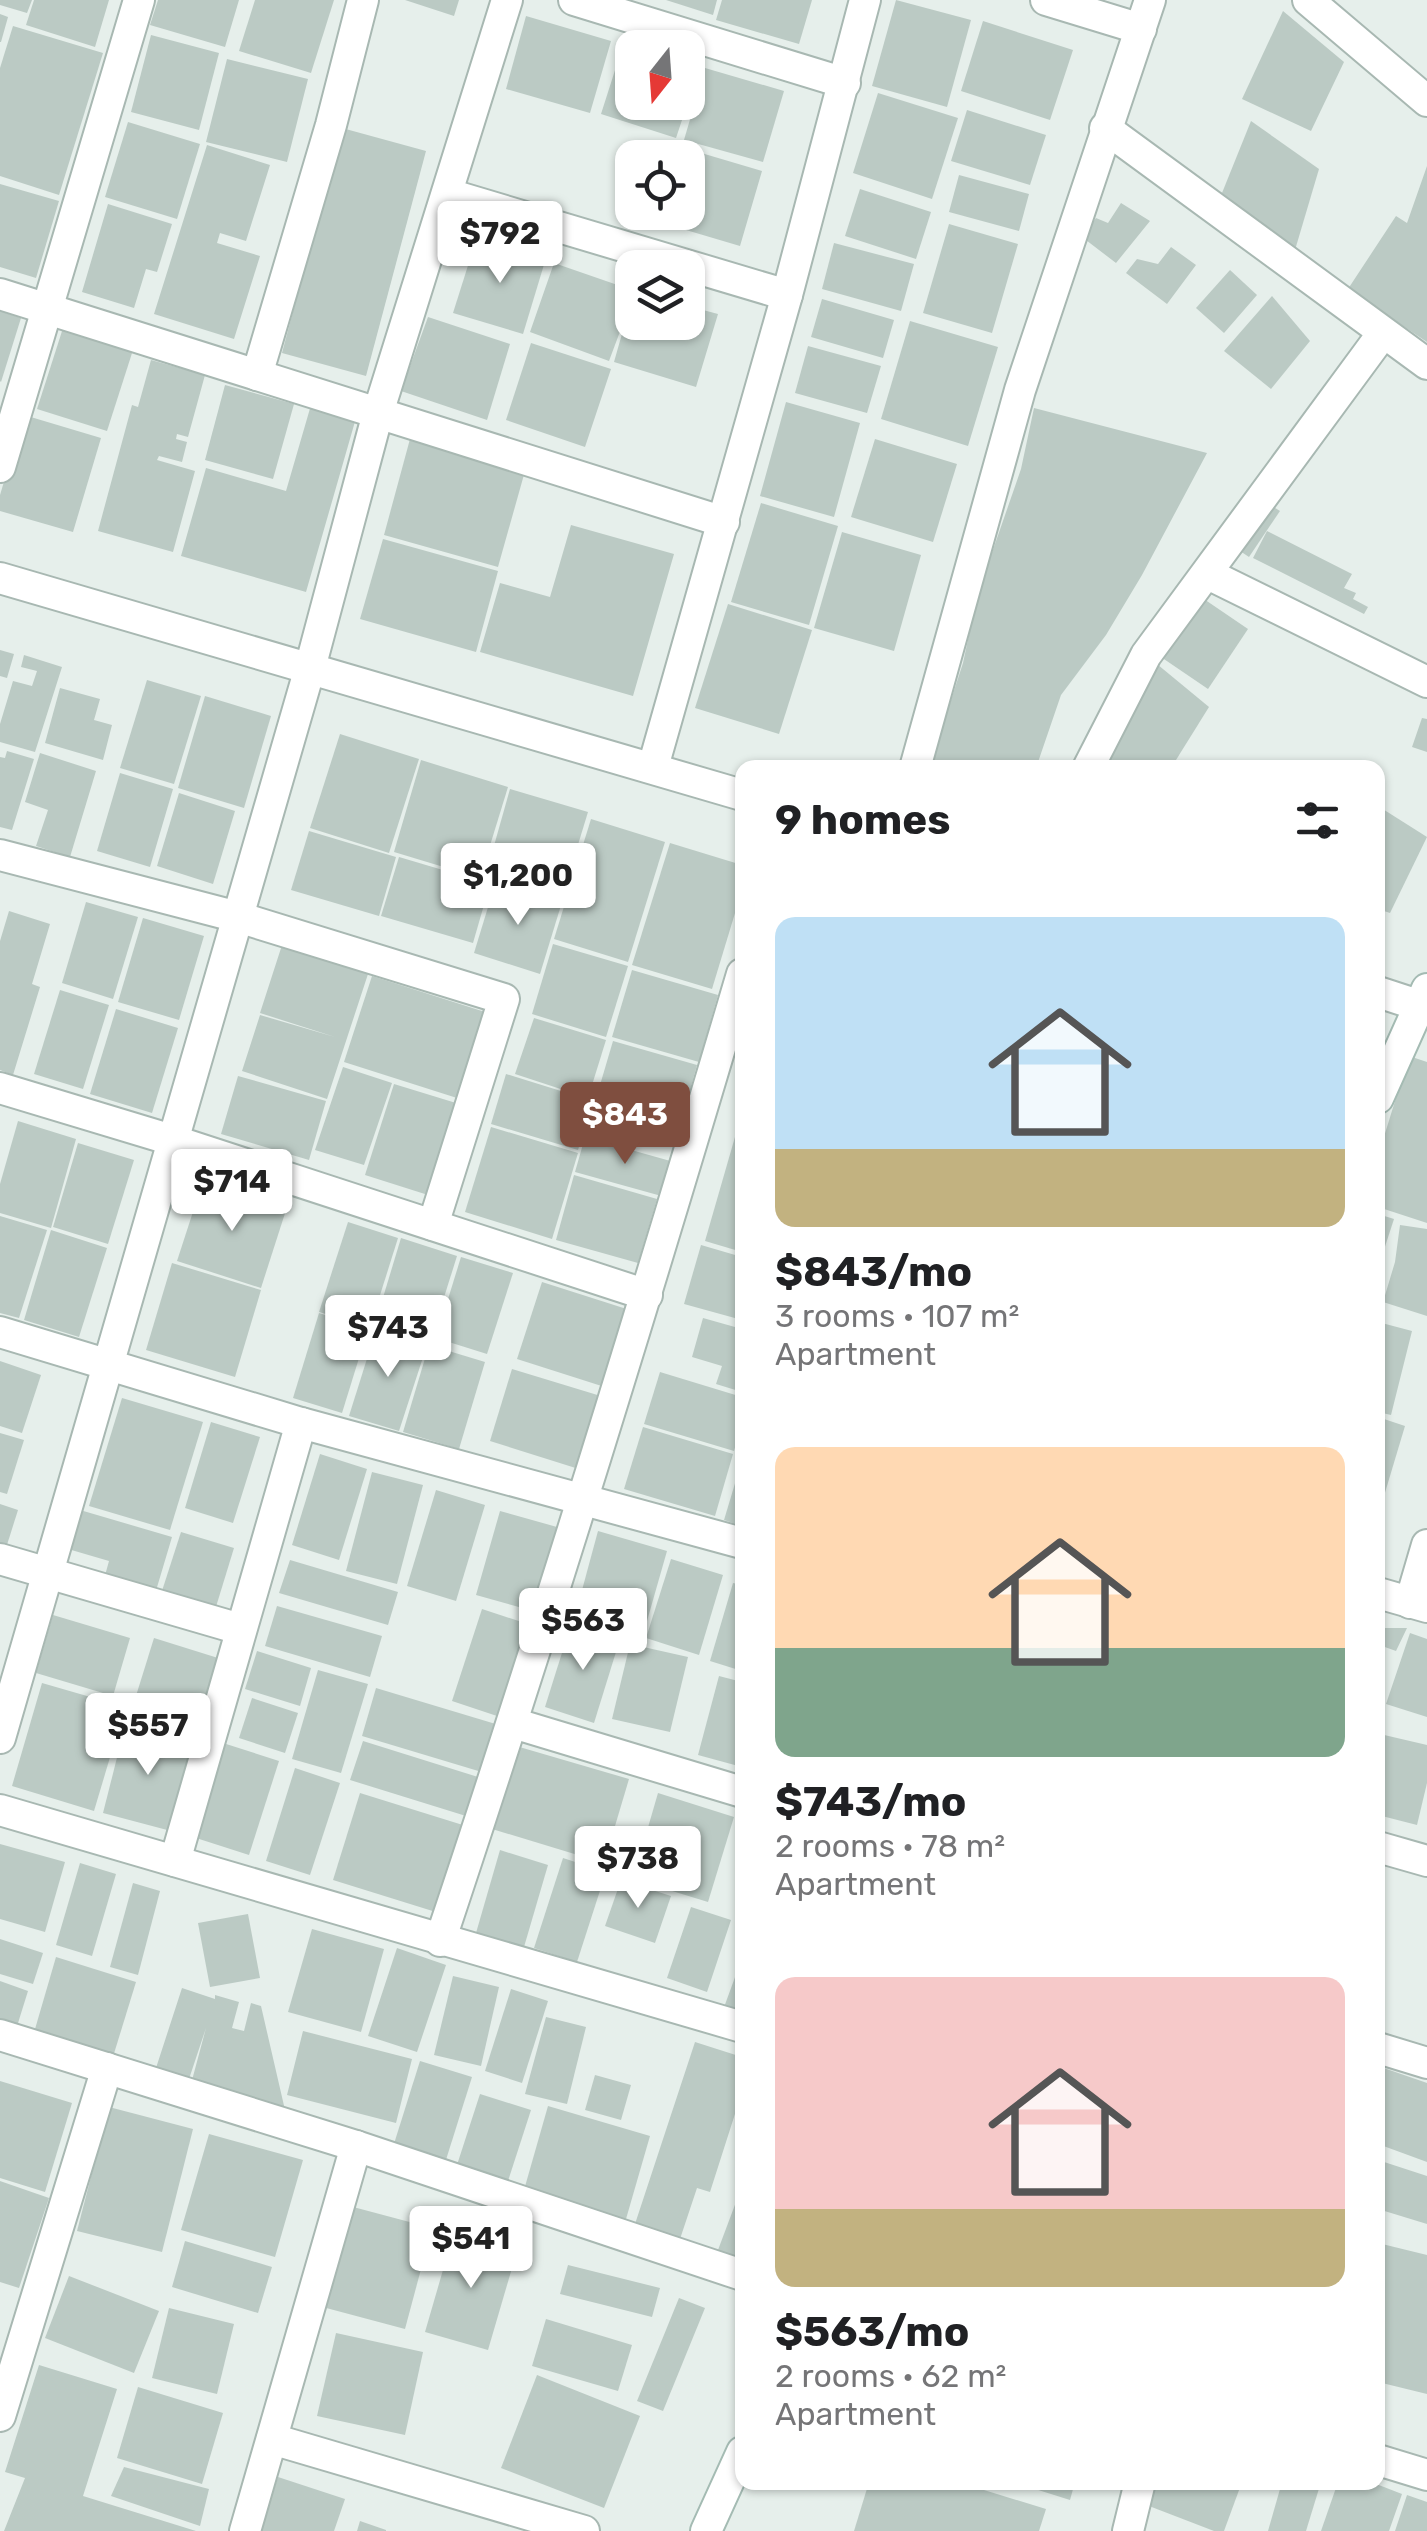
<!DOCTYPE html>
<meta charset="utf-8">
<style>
:root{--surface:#fff;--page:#f2f2f2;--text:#202124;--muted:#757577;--accent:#7f4e3f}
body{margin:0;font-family:Rubik,sans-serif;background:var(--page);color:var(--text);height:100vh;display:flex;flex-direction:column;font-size:38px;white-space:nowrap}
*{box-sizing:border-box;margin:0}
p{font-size:32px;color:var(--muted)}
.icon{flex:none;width:55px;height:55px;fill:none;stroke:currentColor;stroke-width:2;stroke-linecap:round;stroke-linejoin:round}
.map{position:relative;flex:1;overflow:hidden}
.sheet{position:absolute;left:735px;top:760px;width:650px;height:1730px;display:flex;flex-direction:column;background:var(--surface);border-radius:20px;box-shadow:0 2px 8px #0004}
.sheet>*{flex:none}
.needle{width:65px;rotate:197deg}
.fabs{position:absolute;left:615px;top:30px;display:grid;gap:20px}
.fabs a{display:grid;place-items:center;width:90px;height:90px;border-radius:20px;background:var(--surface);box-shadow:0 2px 8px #0004;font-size:50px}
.price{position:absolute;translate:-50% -85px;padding:0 22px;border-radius:10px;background:#fff;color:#222;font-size:32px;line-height:65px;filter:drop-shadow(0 2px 5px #0008)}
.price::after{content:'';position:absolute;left:50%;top:60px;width:30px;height:22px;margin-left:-15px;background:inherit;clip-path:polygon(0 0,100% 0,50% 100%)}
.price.selected{background:var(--accent);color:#fff}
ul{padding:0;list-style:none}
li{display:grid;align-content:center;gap:20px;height:530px;padding:0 40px}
li span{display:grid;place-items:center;height:310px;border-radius:20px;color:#555}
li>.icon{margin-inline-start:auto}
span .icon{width:180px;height:180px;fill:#fffc;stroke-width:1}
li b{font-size:42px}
h2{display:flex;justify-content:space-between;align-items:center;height:120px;padding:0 40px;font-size:42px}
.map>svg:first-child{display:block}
</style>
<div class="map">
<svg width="1427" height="2531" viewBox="0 0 1427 2531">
<rect width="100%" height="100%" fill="#e6efeb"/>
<g fill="#bbcac4">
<path d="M0,0H32L27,13L0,5Z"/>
<path d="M34,0H109L95,47L26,25Z"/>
<path d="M158,0H239L225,47L150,25Z"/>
<path d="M255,0H334L311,73L239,51Z"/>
<path d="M405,0H459L454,16Z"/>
<path d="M666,0H717L713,15Z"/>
<path d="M722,0H812L799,44L716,20Z"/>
<path d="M896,0L971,20L947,107L872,86Z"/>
<path d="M1283,11L1344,62L1311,131L1242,99Z"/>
<path d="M0,14L8,17L1,42H0Z"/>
<path d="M526,16L611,41L590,113L506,89Z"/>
<path d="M983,21L1073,50L1050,120L961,91Z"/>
<path d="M13,26L103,53L59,195L0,176V68Z"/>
<path d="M151,35L219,53L199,130L131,112Z"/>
<path d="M624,42L632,45V102H688L676,138L601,114Z"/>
<path d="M227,59L308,79L287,162L206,142Z"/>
<path d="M688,62L699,66L688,100Z"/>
<path d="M705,68L784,91L763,162L684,140Z"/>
<path d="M878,93L958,118L932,199L853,173Z"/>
<path d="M967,110L1046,135L1030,185L951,161Z"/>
<path d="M1251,121L1319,169L1295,250L1222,193Z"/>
<path d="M128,122L200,144L177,219L105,197Z"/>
<path d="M342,128L426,151L366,376L282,353Z"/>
<path d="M207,145L270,165L246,241L220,233L217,243L260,256L234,339L154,314Z"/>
<path d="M681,147L762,171L740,246L659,222L662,212H688V158H678Z"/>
<path d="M1427,166V342L1348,289L1396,216L1407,223Z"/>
<path d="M959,175L1029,194L1019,231L949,212Z"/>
<path d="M0,184L59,201L36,278L0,267Z"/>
<path d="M860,189L931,212L916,259L845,236Z"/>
<path d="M1121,203L1150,221L1116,263L1082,237L1096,218L1108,223Z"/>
<path d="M108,204L172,224L157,272L146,269L134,308L82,292Z"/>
<path d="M949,224L1018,244L992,333L923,313Z"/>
<path d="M477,237L546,258L523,334L453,313Z"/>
<path d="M834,243L914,264L901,311L822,289Z"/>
<path d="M1171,247L1196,265L1167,304L1126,273L1137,259L1158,264Z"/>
<path d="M554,263L632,290V322H688V306L718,314L696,387L614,362L631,302L609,361L530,332Z"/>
<path d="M1230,270L1257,295L1224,333L1196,308Z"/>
<path d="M1272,296L1310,341L1271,389L1224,351Z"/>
<path d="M822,299L894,320L883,358L811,337Z"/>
<path d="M0,311L21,318L1,382L0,381Z"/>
<path d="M428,317L510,344L487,420L401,391Z"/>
<path d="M910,321L998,347L968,446L881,419Z"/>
<path d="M63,328L133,350L107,431L37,409Z"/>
<path d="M531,343L611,369L585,447L506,420Z"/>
<path d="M808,346L881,366L867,413L795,393Z"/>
<path d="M151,360L205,375L188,437L177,434L176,439L187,442L182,462L159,456L157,460L195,471L173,552L98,531L132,405L138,407Z"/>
<path d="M225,385L294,404L273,479L205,460Z"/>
<path d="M786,402L860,423L834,517L760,496Z"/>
<path d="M311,405L356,418L306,592L181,556L206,468L286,491Z"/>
<path d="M1034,408L1207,453L1142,575L1106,635L1061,695L1036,768H929L963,663L978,593L1021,469Z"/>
<path d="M24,415L101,438L73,532L0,511V495Z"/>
<path d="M410,439L525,471L498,567L384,535Z"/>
<path d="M875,439L957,464L933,542L851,517Z"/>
<path d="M1264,501L1280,511L1249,557L1234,547Z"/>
<path d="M761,503L838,526L809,625L731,602Z"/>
<path d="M571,525L674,554L633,696L480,652L500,583L550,597Z"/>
<path d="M1267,531L1352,574L1344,588L1356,593L1353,599L1368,607L1364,614L1253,558Z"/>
<path d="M842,532L921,555L894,651L814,628Z"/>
<path d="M383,539L498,571L476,652L360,619Z"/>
<path d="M1198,595L1248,629L1208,689L1158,655Z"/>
<path d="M728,604L812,630L779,734L695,708Z"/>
<path d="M0,650L14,654L7,678L0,676Z"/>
<path d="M24,655L62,667L35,752L0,742V724L13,681L32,686L37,671L21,667Z"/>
<path d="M1146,655L1209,707L1171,768H1088Z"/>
<path d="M147,680L201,696L174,784L120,768Z"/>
<path d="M60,688L100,699L94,720L112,725L103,760L45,743Z"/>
<path d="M205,696L271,716L244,808L178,788Z"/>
<path d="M1422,718L1427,719V752L1412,747Z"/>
<path d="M340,734L419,759L389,853L310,828Z"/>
<path d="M7,751L34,759L12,830L0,827V757L5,758Z"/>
<path d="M40,753L96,771L70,857L36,846L48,810L25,802Z"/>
<path d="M421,760L508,787L480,878L394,852Z"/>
<path d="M120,773L173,789L150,867L97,851Z"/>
<path d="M510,789L588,812L562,897L486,874Z"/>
<path d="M179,793L235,811L213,884L157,866Z"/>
<path d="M1378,806L1427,837L1390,913L1378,909Z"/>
<path d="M591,819L665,842L628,962L554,939Z"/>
<path d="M309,831L396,857L379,916L291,890Z"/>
<path d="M670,843L742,865V890L712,989L632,965Z"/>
<path d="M399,857L490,884L473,943L381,916Z"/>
<path d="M496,881L562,902L540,974L474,953Z"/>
<path d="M86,902L138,917L113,999L62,983Z"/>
<path d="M9,911L50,924L32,984L40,987L13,1075L0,1070V941Z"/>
<path d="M143,918L204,936L179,1020L118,1002Z"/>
<path d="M553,944L628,966L606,1037L532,1014Z"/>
<path d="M282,945L368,974L327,1099L242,1071L260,1015L335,1037L260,1013Z"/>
<path d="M632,970L718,995L699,1062L612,1037Z"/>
<path d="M372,976L485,1012L457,1098L344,1062Z"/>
<path d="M60,990L109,1005L83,1089L34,1074Z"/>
<path d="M116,1009L178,1028L152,1113L90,1094Z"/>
<path d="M534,1018L606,1040L588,1098L515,1074Z"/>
<path d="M613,1041L697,1065L680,1126L595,1102Z"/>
<path d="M1409,1056L1427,1062V1223L1378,1207V1156Z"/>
<path d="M343,1067L392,1083L364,1165L315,1150Z"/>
<path d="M506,1074L593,1101L578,1150L491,1124Z"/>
<path d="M238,1076L326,1101L309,1160L221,1134Z"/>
<path d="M394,1084L456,1103L428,1195L365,1175Z"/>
<path d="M18,1121L76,1139L51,1228L0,1213V1184Z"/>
<path d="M491,1127L578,1153L552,1239L465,1212Z"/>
<path d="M737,1130L742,1132V1252L705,1241Z"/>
<path d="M585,1137L674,1162L665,1197L575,1172Z"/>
<path d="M78,1143L134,1160L108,1244L53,1227Z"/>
<path d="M574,1175L657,1199L638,1263L556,1240Z"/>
<path d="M203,1181L287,1207L261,1288L177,1261Z"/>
<path d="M1378,1214L1394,1219L1378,1268Z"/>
<path d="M0,1216L47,1230L19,1318L0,1313Z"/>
<path d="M348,1222L398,1238L370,1327L319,1312Z"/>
<path d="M1400,1225L1427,1229V1316L1383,1302L1395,1262Z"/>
<path d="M51,1230L107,1248L79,1337L24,1320Z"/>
<path d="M401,1238L457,1256L430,1342L375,1324Z"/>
<path d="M701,1245L742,1257V1320L684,1304Z"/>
<path d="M461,1257L513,1273L487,1354L436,1338Z"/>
<path d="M172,1263L261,1290L235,1377L146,1350Z"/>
<path d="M542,1282L636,1312L611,1389L517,1359Z"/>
<path d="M319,1313L368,1329L342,1413L293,1398Z"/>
<path d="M703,1318L742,1329V1392L716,1384L722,1366L692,1357Z"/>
<path d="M1378,1322L1412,1331L1391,1415L1378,1412Z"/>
<path d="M376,1330L427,1345L399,1431L349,1416Z"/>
<path d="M429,1345L485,1362L459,1449L403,1432Z"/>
<path d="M0,1361L41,1375L22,1433L0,1426Z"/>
<path d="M512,1369L604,1397L582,1470L490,1441Z"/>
<path d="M660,1372L742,1397V1423L734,1451L644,1424Z"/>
<path d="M122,1398L203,1422L170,1530L89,1506Z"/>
<path d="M1378,1417L1405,1426L1378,1516Z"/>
<path d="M211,1422L260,1437L233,1523L185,1508Z"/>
<path d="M643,1427L733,1454L715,1516L624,1489Z"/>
<path d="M0,1433L24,1440L7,1494L0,1492Z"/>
<path d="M320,1454L367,1469L339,1560L292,1545Z"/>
<path d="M742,1460V1526L724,1520Z"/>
<path d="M372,1472L423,1485L397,1584L346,1571Z"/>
<path d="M436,1490L485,1505L456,1601L407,1586Z"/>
<path d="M0,1504L18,1510L6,1548L0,1546Z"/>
<path d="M80,1510L172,1537L155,1594L104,1579L109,1561L68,1549Z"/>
<path d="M500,1511L557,1527L533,1611L476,1595Z"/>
<path d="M598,1531L667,1551L643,1635L575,1616Z"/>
<path d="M181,1532L234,1548L215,1610L161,1594Z"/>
<path d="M671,1559L723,1575L699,1655L646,1638Z"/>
<path d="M290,1560L398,1592L388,1625L279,1593Z"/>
<path d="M733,1583L742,1585V1671L710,1661Z"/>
<path d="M277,1606L382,1636L370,1677L265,1646Z"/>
<path d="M482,1609L528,1624L497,1716L452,1701Z"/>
<path d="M53,1615L130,1638L113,1696L36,1673Z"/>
<path d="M571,1624L620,1639L594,1723L545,1707Z"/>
<path d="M1378,1628H1407L1396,1651L1382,1646L1378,1655Z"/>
<path d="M1410,1633L1427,1639V1717L1386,1704Z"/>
<path d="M154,1638L218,1658L196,1732L131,1712Z"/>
<path d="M630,1644L688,1657L670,1732L612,1719Z"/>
<path d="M257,1651L311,1668L300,1706L245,1689Z"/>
<path d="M318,1670L368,1684L341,1773L292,1759Z"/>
<path d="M719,1676L742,1682V1767L698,1755Z"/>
<path d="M42,1683L125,1707L94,1811L12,1786Z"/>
<path d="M376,1688L499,1725L485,1773L362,1736Z"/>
<path d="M252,1698L298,1713L285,1753L239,1738Z"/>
<path d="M125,1726L194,1743L171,1831L103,1813Z"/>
<path d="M1380,1734L1427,1745V1783L1417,1825L1378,1815Z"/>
<path d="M363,1741L478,1777L466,1816L350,1780Z"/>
<path d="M223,1743L279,1761L249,1855L193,1837Z"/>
<path d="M516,1746L629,1779L604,1863L492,1829Z"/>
<path d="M295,1768L340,1783L310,1875L266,1861Z"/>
<path d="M360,1793L466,1826L439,1913L333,1880Z"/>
<path d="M658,1793L734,1817L708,1902L633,1879Z"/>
<path d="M0,1844L65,1862L45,1932L0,1919Z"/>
<path d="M500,1850L548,1865L524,1947L476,1933Z"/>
<path d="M563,1858L606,1872L577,1962L534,1948Z"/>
<path d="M80,1863L116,1874L92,1956L56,1945Z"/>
<path d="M621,1880L671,1896L655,1943L605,1926Z"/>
<path d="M133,1883L160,1891L138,1975L110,1967Z"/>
<path d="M691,1907L731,1920L707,1992L667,1978Z"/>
<path d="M248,1914L260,1978L210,1987L198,1923Z"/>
<path d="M312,1929L384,1949L361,2032L288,2012Z"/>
<path d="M0,1939L43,1953L33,1984L0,1974Z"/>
<path d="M397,1948L446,1965L417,2052L368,2036Z"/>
<path d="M56,1957L136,1982L112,2060L33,2036Z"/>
<path d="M742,1958V2017L723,2010Z"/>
<path d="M453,1976L499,1987L481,2066L434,2055Z"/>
<path d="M0,1981L28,1991L14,2036L0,2032Z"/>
<path d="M182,1988L215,1999V1995L239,2002L232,2028L244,2031L251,2003L261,2006L285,2110L191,2084L206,2028L189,2079L156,2068Z"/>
<path d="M511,1989L548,2001L522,2083L485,2071Z"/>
<path d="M546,2017L586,2027L567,2104L525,2094Z"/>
<path d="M303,2031L412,2059L396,2123L287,2095Z"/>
<path d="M695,2042L742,2057V2092L710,2192L697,2188L680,2239L635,2224Z"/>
<path d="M420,2061L472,2077L445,2163L393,2147Z"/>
<path d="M1378,2066L1427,2083V2162L1378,2144Z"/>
<path d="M595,2075L631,2085L621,2120L585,2110Z"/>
<path d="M0,2081L72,2103L45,2192L0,2178Z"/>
<path d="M480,2094L531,2110L507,2184L456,2168Z"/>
<path d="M548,2106L650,2136L626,2219L524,2190Z"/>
<path d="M109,2107L193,2129L162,2252L77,2231Z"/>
<path d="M209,2134L303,2160L275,2257L181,2230Z"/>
<path d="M1378,2160L1427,2176V2224L1378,2209Z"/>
<path d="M0,2181L49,2198L19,2288L0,2282Z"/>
<path d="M742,2186V2258L718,2250Z"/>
<path d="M327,2200L432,2228L405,2329L300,2301Z"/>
<path d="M454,2232L517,2251L488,2350L425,2332Z"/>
<path d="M185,2241L272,2267L258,2313L172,2287Z"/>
<path d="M1378,2243L1427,2255V2394L1378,2382Z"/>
<path d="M568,2265L660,2288L652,2317L560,2294Z"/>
<path d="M69,2276L159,2311L134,2373L45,2338Z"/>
<path d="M679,2298L705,2308L663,2411L637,2401Z"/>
<path d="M169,2308L234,2324L217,2394L152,2378Z"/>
<path d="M546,2319L632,2345L618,2391L532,2366Z"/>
<path d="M336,2333L423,2352L405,2435L317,2416Z"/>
<path d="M39,2365L117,2389L83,2496L196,2531H4L25,2478L5,2472Z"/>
<path d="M537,2375L640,2416L604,2508L501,2468Z"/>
<path d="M138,2387L223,2413L202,2484L117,2458Z"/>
<path d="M124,2467L209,2489L200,2526L111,2496Z"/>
<path d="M278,2477L345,2499L334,2531H260Z"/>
<path d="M869,2482H958L1046,2509L1039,2531H854Z"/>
<path d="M1013,2482H1075L1070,2500Z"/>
<path d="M1158,2482H1242L1224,2531H1214L1149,2506Z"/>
<path d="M1282,2482H1321L1306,2531H1268Z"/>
<path d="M1338,2482H1371L1402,2494L1389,2531H1321Z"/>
<path d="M1407,2495L1427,2502V2531H1395Z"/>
<path d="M360,2521L386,2530V2531H357Z"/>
</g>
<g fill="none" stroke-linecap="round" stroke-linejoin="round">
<g stroke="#a8b8b2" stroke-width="34">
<g id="street">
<path d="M574,0L845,83"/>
<path d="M1046,0L1141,29"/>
<path d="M1308,0L1427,101"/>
<path d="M1105,128L1427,364"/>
<path d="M448,194L787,295"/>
<path d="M0,294L724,522"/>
<path d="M257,375L331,125L363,0"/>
<path d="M0,467L139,0"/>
<path d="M1208,574L1427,682"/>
<path d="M0,578L742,795"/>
<path d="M653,767L787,295L865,0"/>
<path d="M915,768L1020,390L1150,0"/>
<path d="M1088,768L1146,655L1383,333"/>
<path d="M0,855L238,917L504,999L433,1225"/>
<path d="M1378,992L1427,1008"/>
<path d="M0,1088L172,1140L647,1295"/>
<path d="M0,1332L301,1423L742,1543"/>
<path d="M0,1559L240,1629"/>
<path d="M1378,1593L1427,1607"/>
<path d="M1410,1603L1427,1545"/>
<path d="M513,1723L742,1792"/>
<path d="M0,1738L310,668L378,413L507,0"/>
<path d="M0,1810L742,2027"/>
<path d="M1378,1847L1427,1861"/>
<path d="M175,1861L301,1423"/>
<path d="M440,1941C547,1621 646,1298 742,974"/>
<path d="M0,2035L356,2146L742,2275"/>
<path d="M1378,2048L1427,2063"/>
<path d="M0,2416L107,2068"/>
<path d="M272,2439L584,2531"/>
<path d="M1378,2460L1427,2475"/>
<path d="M245,2531L356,2146"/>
<path d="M1128,2531L1140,2482"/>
</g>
</g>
<g stroke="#a4bbb3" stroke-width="34">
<g id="secondary">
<path d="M1378,1098L1427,989"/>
<path d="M706,2531L742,2452"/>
</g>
</g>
<use href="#street" stroke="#fff" stroke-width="30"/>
<use href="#secondary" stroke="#fff" stroke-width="30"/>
</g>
</svg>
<div class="fabs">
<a><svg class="needle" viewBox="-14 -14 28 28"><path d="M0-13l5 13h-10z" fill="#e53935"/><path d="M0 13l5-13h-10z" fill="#757577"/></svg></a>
<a><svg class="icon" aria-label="locate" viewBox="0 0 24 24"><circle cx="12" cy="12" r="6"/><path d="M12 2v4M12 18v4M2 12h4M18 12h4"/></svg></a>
<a><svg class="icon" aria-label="layers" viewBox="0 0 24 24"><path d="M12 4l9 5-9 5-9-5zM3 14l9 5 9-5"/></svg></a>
</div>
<b class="price" style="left:500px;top:286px">$792</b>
<b class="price" style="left:518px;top:928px">$1,200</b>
<b class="price selected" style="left:625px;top:1167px">$843</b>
<b class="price" style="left:232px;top:1234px">$714</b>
<b class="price" style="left:388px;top:1380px">$743</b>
<b class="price" style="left:583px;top:1673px">$563</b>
<b class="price" style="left:148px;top:1778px">$557</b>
<b class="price" style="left:638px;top:1911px">$738</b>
<b class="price" style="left:471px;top:2291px">$541</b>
<section class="sheet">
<h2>9 homes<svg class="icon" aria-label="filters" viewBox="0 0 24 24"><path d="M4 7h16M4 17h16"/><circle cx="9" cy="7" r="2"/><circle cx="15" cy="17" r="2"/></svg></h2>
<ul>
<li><span style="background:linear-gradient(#bfe0f5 75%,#c2b280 0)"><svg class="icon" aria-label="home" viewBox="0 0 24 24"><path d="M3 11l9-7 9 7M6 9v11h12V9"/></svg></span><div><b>$843/mo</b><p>3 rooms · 107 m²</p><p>Apartment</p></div></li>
<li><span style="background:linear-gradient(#ffd9b3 65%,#7fa58c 0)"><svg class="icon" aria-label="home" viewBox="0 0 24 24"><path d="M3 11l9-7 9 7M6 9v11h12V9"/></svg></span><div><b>$743/mo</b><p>2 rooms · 78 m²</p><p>Apartment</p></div></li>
<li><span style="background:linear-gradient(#f6c9c9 75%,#c2b280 0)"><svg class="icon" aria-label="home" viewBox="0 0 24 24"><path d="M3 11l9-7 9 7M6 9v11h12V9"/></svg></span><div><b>$563/mo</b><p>2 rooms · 62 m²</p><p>Apartment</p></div></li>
</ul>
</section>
</div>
